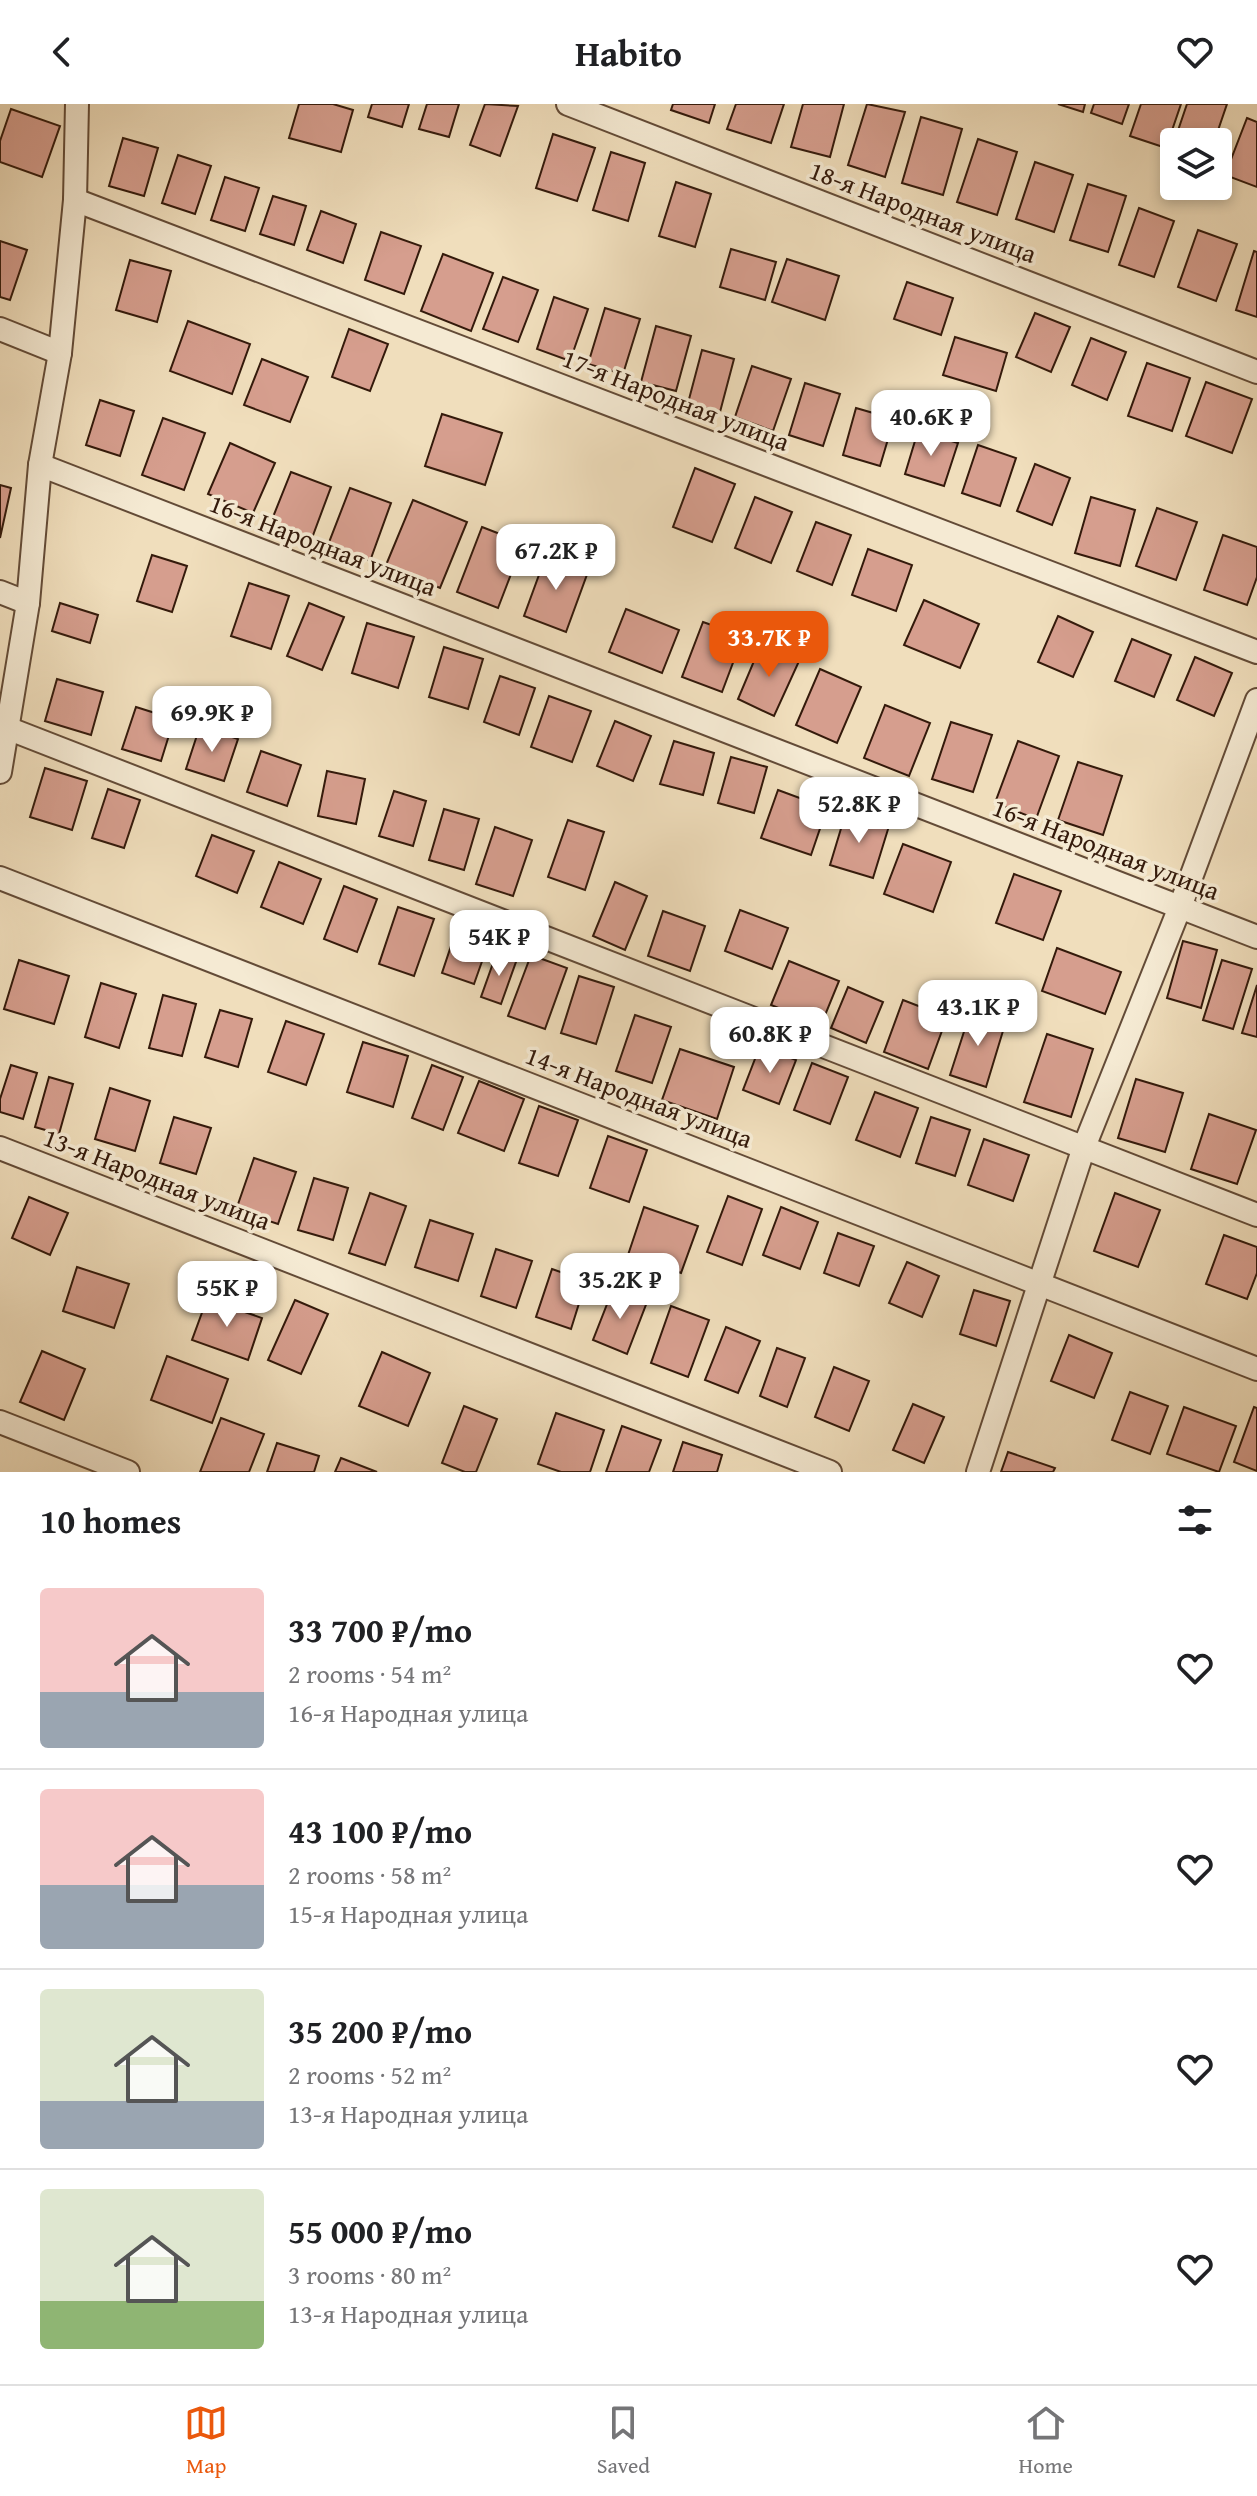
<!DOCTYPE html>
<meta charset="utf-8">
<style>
:root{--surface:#fff;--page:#f2f2f2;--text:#202124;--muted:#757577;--line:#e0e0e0;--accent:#ea580c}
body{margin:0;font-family:"Gentium Book Plus",serif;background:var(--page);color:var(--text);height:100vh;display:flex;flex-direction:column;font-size:30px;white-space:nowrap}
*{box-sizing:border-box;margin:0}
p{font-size:26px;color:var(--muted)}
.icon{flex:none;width:44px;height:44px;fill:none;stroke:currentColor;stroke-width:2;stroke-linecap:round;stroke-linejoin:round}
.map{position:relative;height:1368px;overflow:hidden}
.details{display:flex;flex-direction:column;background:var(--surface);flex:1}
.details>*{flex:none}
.fabs{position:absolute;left:1160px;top:24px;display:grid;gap:16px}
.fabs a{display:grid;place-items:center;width:72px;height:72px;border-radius:8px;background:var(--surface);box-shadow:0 4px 12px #0003;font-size:40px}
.price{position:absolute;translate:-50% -68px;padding:0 18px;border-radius:16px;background:#fff;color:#222;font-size:26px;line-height:52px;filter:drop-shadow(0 2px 4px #0008)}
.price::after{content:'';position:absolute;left:50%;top:48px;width:24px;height:18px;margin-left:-12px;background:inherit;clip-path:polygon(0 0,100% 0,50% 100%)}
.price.current{background:var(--accent);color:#fff}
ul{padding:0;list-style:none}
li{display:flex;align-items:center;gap:24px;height:200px;padding:0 40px}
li+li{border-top:2px solid var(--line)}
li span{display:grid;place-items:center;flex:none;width:224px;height:160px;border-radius:8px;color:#555}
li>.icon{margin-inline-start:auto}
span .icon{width:96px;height:96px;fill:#fffc;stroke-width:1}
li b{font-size:34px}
h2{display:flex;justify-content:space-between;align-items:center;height:96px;padding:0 40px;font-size:34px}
header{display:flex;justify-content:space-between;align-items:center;height:104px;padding:0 40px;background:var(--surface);font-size:36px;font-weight:700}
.dock{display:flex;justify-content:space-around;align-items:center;height:112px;border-top:2px solid var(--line);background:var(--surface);font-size:22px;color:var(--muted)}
.dock a{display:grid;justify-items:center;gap:4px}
.dock .current{color:var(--accent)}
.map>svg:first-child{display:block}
</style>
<header><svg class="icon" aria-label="back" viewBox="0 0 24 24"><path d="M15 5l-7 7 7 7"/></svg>Habito<svg class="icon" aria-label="heart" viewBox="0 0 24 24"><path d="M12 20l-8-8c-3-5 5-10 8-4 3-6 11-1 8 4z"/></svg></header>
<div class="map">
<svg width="1257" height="1368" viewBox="0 0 1257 1368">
<rect width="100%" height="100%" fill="#f0debc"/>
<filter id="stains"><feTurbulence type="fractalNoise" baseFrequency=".0025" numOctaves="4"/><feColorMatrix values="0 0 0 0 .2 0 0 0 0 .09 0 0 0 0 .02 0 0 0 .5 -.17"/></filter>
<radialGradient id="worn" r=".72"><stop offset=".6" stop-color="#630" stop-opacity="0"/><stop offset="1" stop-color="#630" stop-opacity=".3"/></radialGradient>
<g fill="#d69e8e" stroke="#341a0b" stroke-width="2">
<path d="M299,0H333L353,6L341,48L289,34Z"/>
<path d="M372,0H409L402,23L368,13Z"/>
<path d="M427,0H459L449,33L419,25Z"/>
<path d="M485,0L518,2L500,52L470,41Z"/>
<path d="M673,0H715L709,19L671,6Z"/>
<path d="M736,0H784L771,39L727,25Z"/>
<path d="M803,0H844L830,53L791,43Z"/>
<path d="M867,0L905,8L885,73L848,61Z"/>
<path d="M1058,0H1085L1083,8Z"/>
<path d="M1094,0H1129L1122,20L1091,9Z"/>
<path d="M1141,0H1181L1166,44L1130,32Z"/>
<path d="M1187,0H1227L1214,38H1174V51L1170,50Z"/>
<path d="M11,5L60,22L42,73L0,58V37Z"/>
<path d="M921,13L962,25L943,91L902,79Z"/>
<path d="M1247,14L1257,18V83L1225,71Z"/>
<path d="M553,30L595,44L577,97L536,84Z"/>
<path d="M123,34L158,44L144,92L109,82Z"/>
<path d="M978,35L1017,48L997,111L957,98Z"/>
<path d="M611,48L645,59L628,117L593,106Z"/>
<path d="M178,51L211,62L195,110L162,99Z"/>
<path d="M1035,58L1073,71L1054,128L1016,115Z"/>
<path d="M225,73L259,84L245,127L211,116Z"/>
<path d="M676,78L711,90L695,143L659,132Z"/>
<path d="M1088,80L1126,92L1108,148L1070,136Z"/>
<path d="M273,92L306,102L294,141L260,130Z"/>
<path d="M1139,104L1174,117L1154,173L1119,161Z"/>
<path d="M321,107L356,120L343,159L307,146Z"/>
<path d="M1198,126L1237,140L1216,197L1178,183Z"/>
<path d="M381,128L421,142L404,190L365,176Z"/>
<path d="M0,137L27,146L10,196L0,193Z"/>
<path d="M731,145L776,158L765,196L720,183Z"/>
<path d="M1254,147L1257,148V213L1236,206Z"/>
<path d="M443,150L493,169L471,227L421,207Z"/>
<path d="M787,155L839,172L825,216L772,198Z"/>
<path d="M130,156L171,167L157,218L116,206Z"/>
<path d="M503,173L538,186L518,238L483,225Z"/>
<path d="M907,178L953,194L941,231L894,215Z"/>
<path d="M554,193L588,205L570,257L537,245Z"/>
<path d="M605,204L640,215L623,270L588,260Z"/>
<path d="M1035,209L1070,223L1051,268L1016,253Z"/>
<path d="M188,217L250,240L232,290L170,267Z"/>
<path d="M656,222L691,232L676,287L641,278Z"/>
<path d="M349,225L388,240L370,287L332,273Z"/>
<path d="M955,233L1007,249L996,287L943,271Z"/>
<path d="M1091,234L1126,248L1107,296L1072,281Z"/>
<path d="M702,246L734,255L720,308L688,299Z"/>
<path d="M262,255L308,273L290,318L244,301Z"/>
<path d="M1147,259L1190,274L1172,327L1128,312Z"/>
<path d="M752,262L791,275L773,327L735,313Z"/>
<path d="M1206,278L1252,295L1232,349L1186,332Z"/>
<path d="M805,279L840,290L823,342L789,331Z"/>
<path d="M100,296L134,307L120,352L86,341Z"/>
<path d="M856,304L894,315L880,362L843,351Z"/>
<path d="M442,310L502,329L485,381L425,362Z"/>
<path d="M163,314L205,329L184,386L142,371Z"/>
<path d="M918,327L958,339L944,382L905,370Z"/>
<path d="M230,339L275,359L253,409L208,390Z"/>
<path d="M978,341L1016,354L1000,402L962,389Z"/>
<path d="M1035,360L1070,374L1052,421L1017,407Z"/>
<path d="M695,364L735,380L712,438L673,423Z"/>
<path d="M291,368L331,383L312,434L271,418Z"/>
<path d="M0,381L11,384L0,434Z"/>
<path d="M350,384L391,399L370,457L328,441Z"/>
<path d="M755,393L792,408L771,459L735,444Z"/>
<path d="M1091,393L1135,406L1120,462L1075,449Z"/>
<path d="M413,396L467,418L440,484L386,461Z"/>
<path d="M1157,404L1197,418L1176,476L1136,462Z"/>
<path d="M816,418L851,431L832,481L797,467Z"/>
<path d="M482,423L523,439L498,504L457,488Z"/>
<path d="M1223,431L1257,443V473L1247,501L1204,486Z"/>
<path d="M868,445L912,461L896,507L852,491Z"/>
<path d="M547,449L589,465L566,528L524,512Z"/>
<path d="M152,451L187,462L172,508L137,497Z"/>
<path d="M249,479L289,492L271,545L231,532Z"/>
<path d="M924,496L979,520L960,564L904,541Z"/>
<path d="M60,499L98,511L90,539L52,527Z"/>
<path d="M309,499L344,513L322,566L287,552Z"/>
<path d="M626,505L679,526L662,569L609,548Z"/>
<path d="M1058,512L1093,528L1073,573L1038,558Z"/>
<path d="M703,518L743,532L722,588L682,573Z"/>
<path d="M367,519L414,533L398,584L352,569Z"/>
<path d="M1132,535L1171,551L1154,593L1115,577Z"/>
<path d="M762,538L800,555L774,612L738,595Z"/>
<path d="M444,543L483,555L468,605L429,593Z"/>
<path d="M1195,553L1232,569L1214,612L1177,596Z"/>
<path d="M820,565L861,583L837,639L796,621Z"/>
<path d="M500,572L535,584L519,631L484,618Z"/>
<path d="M57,575L103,588L91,631L45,617Z"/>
<path d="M549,592L591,607L572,658L531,643Z"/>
<path d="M885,601L930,619L909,672L864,654Z"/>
<path d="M136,603L174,615L161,657L122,645Z"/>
<path d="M615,617L651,632L633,677L597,662Z"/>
<path d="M951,618L992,631L973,688L932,675Z"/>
<path d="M200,622L238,635L224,677L186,665Z"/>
<path d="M674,637L714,649L703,691L660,680Z"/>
<path d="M1018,637L1059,652L1036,715L995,699Z"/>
<path d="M261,647L301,661L287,702L247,688Z"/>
<path d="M731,653L767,663L754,709L718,699Z"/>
<path d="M1078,658L1122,672L1103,731L1058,716Z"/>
<path d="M45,664L87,677L72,726L30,713Z"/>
<path d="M327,667L365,675L356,720L318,712Z"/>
<path d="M108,685L140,696L124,744L92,734Z"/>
<path d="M778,686L827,704L811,751L761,734Z"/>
<path d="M394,687L426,697L413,742L379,732Z"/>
<path d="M444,705L479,715L464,766L429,756Z"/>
<path d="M846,708L889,722L873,774L830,761Z"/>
<path d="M568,716L604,728L585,786L548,773Z"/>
<path d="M495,723L532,736L513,792L476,780Z"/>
<path d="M212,731L254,747L237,789L196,772Z"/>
<path d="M903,740L951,758L933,808L884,790Z"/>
<path d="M279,758L321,775L303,820L261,803Z"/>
<path d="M1014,770L1061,787L1043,836L996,819Z"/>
<path d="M615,778L647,792L625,846L593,832Z"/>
<path d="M344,782L377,795L357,848L324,835Z"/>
<path d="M398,803L434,815L414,872L379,860Z"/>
<path d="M740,806L788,824L772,865L725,847Z"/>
<path d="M663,807L705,822L690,867L648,852Z"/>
<path d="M458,821L491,832L474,880L442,869Z"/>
<path d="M1183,837L1217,846L1201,904L1167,894Z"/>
<path d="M1057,844L1121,868L1105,910L1042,887Z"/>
<path d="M497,848L517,855L501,900L481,893Z"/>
<path d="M531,851L567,864L545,925L508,912Z"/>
<path d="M19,856L69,872L54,920L4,905Z"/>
<path d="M1222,856L1252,865L1233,925L1203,916Z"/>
<path d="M789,857L839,877L821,921L771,901Z"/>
<path d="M579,872L614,883L596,940L561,929Z"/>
<path d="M101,879L136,890L119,944L85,933Z"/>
<path d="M1257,881V933L1242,929Z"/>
<path d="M848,883L883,898L866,939L831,924Z"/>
<path d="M163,891L196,900L182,952L149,944Z"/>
<path d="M903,896L947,913L928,965L884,948Z"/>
<path d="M220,906L252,915L238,963L205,953Z"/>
<path d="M971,906L1006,917L986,983L950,971Z"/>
<path d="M635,911L671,923L652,979L616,967Z"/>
<path d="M286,917L324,930L306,981L268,968Z"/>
<path d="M1047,930L1093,945L1071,1013L1024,998Z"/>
<path d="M363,938L408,952L393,1003L347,988Z"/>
<path d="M760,942L796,956L779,1000L743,986Z"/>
<path d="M680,945L734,963L717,1015L662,996Z"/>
<path d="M812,959L848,973L830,1020L794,1006Z"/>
<path d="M11,961L37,969L23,1015L0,1008V995Z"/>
<path d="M432,961L463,973L443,1026L412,1014Z"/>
<path d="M49,973L73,980L59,1030L35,1023Z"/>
<path d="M1136,975L1183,989L1165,1048L1118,1034Z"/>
<path d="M479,977L524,995L504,1047L458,1029Z"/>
<path d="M110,984L150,997L135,1047L95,1035Z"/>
<path d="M875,988L918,1004L900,1053L856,1036Z"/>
<path d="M539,1002L578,1016L558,1072L519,1059Z"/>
<path d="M1209,1010L1256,1026L1237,1080L1191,1065Z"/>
<path d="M174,1013L211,1024L196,1070L160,1059Z"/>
<path d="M931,1013L970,1026L955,1072L916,1059Z"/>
<path d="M608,1032L647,1046L629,1098L590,1084Z"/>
<path d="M984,1035L1029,1051L1013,1097L968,1081Z"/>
<path d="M254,1054L296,1068L278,1120L236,1106Z"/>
<path d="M314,1074L348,1084L333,1136L298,1126Z"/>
<path d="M370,1089L406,1102L385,1161L349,1149Z"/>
<path d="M1115,1089L1160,1106L1138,1163L1094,1147Z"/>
<path d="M728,1092L762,1105L742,1161L707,1148Z"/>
<path d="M29,1093L68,1109L50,1151L12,1134Z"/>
<path d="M644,1103L698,1122L681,1169L628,1151Z"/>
<path d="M781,1103L818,1118L800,1165L763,1151Z"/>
<path d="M430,1116L473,1130L458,1177L415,1163Z"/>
<path d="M838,1129L874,1142L859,1182L824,1169Z"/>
<path d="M1224,1131L1257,1143V1169L1247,1195L1206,1180Z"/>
<path d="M496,1145L532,1157L516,1204L481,1192Z"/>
<path d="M907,1158L939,1172L922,1213L889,1199Z"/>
<path d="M77,1163L129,1180L114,1224L63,1207Z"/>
<path d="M552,1165L586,1177L571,1225L536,1213Z"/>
<path d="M613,1185L647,1198L627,1250L593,1236Z"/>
<path d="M974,1186L1010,1197L996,1242L960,1230Z"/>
<path d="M207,1195L262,1214L248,1256L192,1236Z"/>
<path d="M295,1196L328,1210L301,1270L268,1256Z"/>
<path d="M671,1202L709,1216L688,1273L651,1259Z"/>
<path d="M726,1223L760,1237L738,1289L705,1276Z"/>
<path d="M1069,1231L1112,1249L1094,1294L1051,1277Z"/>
<path d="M777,1244L805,1254L787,1303L760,1292Z"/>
<path d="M42,1247L85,1265L64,1316L20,1298Z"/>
<path d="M382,1248L430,1269L408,1322L359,1302Z"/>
<path d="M167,1252L228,1275L212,1319L151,1296Z"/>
<path d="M834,1263L869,1277L849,1327L815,1313Z"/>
<path d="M1130,1288L1168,1302L1150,1350L1112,1336Z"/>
<path d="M913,1300L944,1313L924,1359L893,1346Z"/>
<path d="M464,1302L497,1315L476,1368H465L442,1359Z"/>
<path d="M1184,1303L1236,1322L1219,1368L1167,1350Z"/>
<path d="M1254,1303L1257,1304V1367L1234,1358Z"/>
<path d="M556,1309L604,1326L590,1368H561L538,1360Z"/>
<path d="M221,1314L264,1330L249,1368H200Z"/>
<path d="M622,1322L661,1336L649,1368H606Z"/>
<path d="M683,1338L722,1351L717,1368H673Z"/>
<path d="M277,1339L319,1352L314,1368H267Z"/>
<path d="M1008,1348L1055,1364L1053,1368H1001Z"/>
<path d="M341,1354L377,1368H335Z"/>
</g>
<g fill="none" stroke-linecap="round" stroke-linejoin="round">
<g stroke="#634b37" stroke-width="26">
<g id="minor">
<path d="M568,0L1257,268"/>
<path d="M75,96L1257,548"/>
<path d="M0,225L60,249"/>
<path d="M40,361L1257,833"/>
<path d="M0,488L28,499"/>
<path d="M7,624L1257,1111"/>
<path d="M0,668L28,499L40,361L60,249L75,96L77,0"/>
<path d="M0,774L1257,1265"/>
<path d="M0,1044L830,1368"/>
<path d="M0,1318L128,1368"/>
<path d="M978,1368L1084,1043L1180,803L1257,596"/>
</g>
</g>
<use href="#minor" stroke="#f5ead3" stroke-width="22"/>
</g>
<g text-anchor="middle" stroke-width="7" stroke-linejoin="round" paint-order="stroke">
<g font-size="26" fill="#341a0b" stroke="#f5ead3">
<text transform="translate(923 108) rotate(21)" y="9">18-я Народная улица</text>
<text transform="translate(676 296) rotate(21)" y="9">17-я Народная улица</text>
<text transform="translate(323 441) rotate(21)" y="9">16-я Народная улица</text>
<text transform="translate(1106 745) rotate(21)" y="9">16-я Народная улица</text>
<text transform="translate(639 993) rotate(21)" y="9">14-я Народная улица</text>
<text transform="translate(157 1075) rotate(21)" y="9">13-я Народная улица</text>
</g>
</g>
<rect width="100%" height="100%" filter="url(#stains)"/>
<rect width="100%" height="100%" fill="url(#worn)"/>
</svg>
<div class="fabs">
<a><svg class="icon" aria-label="layers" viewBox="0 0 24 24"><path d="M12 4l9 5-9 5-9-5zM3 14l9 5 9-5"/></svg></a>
</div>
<b class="price" style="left:931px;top:354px">40.6K ₽</b>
<b class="price" style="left:556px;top:488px">67.2K ₽</b>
<b class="price current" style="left:769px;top:575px">33.7K ₽</b>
<b class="price" style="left:212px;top:650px">69.9K ₽</b>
<b class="price" style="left:859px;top:741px">52.8K ₽</b>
<b class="price" style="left:499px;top:874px">54K ₽</b>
<b class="price" style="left:978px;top:944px">43.1K ₽</b>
<b class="price" style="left:770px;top:971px">60.8K ₽</b>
<b class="price" style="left:620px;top:1217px">35.2K ₽</b>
<b class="price" style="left:227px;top:1225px">55K ₽</b>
</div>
<section class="details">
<h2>10 homes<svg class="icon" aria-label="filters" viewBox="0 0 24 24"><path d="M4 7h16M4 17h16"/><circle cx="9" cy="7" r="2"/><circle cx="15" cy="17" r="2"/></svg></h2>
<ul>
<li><span style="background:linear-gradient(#f6c9c9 65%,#9aa5b1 0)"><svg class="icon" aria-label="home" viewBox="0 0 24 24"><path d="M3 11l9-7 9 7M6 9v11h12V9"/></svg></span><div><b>33 700 ₽/mo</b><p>2 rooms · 54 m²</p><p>16-я Народная улица</p></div><svg class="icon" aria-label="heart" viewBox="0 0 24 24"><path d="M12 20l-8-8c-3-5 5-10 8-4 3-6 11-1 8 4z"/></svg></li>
<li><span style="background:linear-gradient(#f6c9c9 60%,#9aa5b1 0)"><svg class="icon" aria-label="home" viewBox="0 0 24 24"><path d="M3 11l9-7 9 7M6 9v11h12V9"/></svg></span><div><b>43 100 ₽/mo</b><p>2 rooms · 58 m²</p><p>15-я Народная улица</p></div><svg class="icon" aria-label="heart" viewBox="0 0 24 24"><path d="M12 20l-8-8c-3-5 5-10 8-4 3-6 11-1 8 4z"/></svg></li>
<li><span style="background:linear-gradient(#dfe7d0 70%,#9aa5b1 0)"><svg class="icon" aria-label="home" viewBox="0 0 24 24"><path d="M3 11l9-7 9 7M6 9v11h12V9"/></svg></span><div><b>35 200 ₽/mo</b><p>2 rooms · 52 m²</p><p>13-я Народная улица</p></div><svg class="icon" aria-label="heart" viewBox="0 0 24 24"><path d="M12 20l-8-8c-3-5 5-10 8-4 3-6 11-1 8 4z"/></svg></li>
<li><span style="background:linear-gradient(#dfe7d0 70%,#8fb573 0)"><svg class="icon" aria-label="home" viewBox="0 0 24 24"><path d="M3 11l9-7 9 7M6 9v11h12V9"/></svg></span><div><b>55 000 ₽/mo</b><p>3 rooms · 80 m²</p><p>13-я Народная улица</p></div><svg class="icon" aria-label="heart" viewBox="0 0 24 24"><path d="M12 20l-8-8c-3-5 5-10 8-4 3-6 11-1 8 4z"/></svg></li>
</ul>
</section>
<nav class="dock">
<a class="current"><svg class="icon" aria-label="map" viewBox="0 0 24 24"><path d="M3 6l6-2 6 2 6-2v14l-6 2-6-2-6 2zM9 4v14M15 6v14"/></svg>Map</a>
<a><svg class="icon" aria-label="saved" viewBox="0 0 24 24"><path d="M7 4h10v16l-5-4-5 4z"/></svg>Saved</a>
<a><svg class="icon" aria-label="home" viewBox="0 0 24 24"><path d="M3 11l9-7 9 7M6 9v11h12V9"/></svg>Home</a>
</nav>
